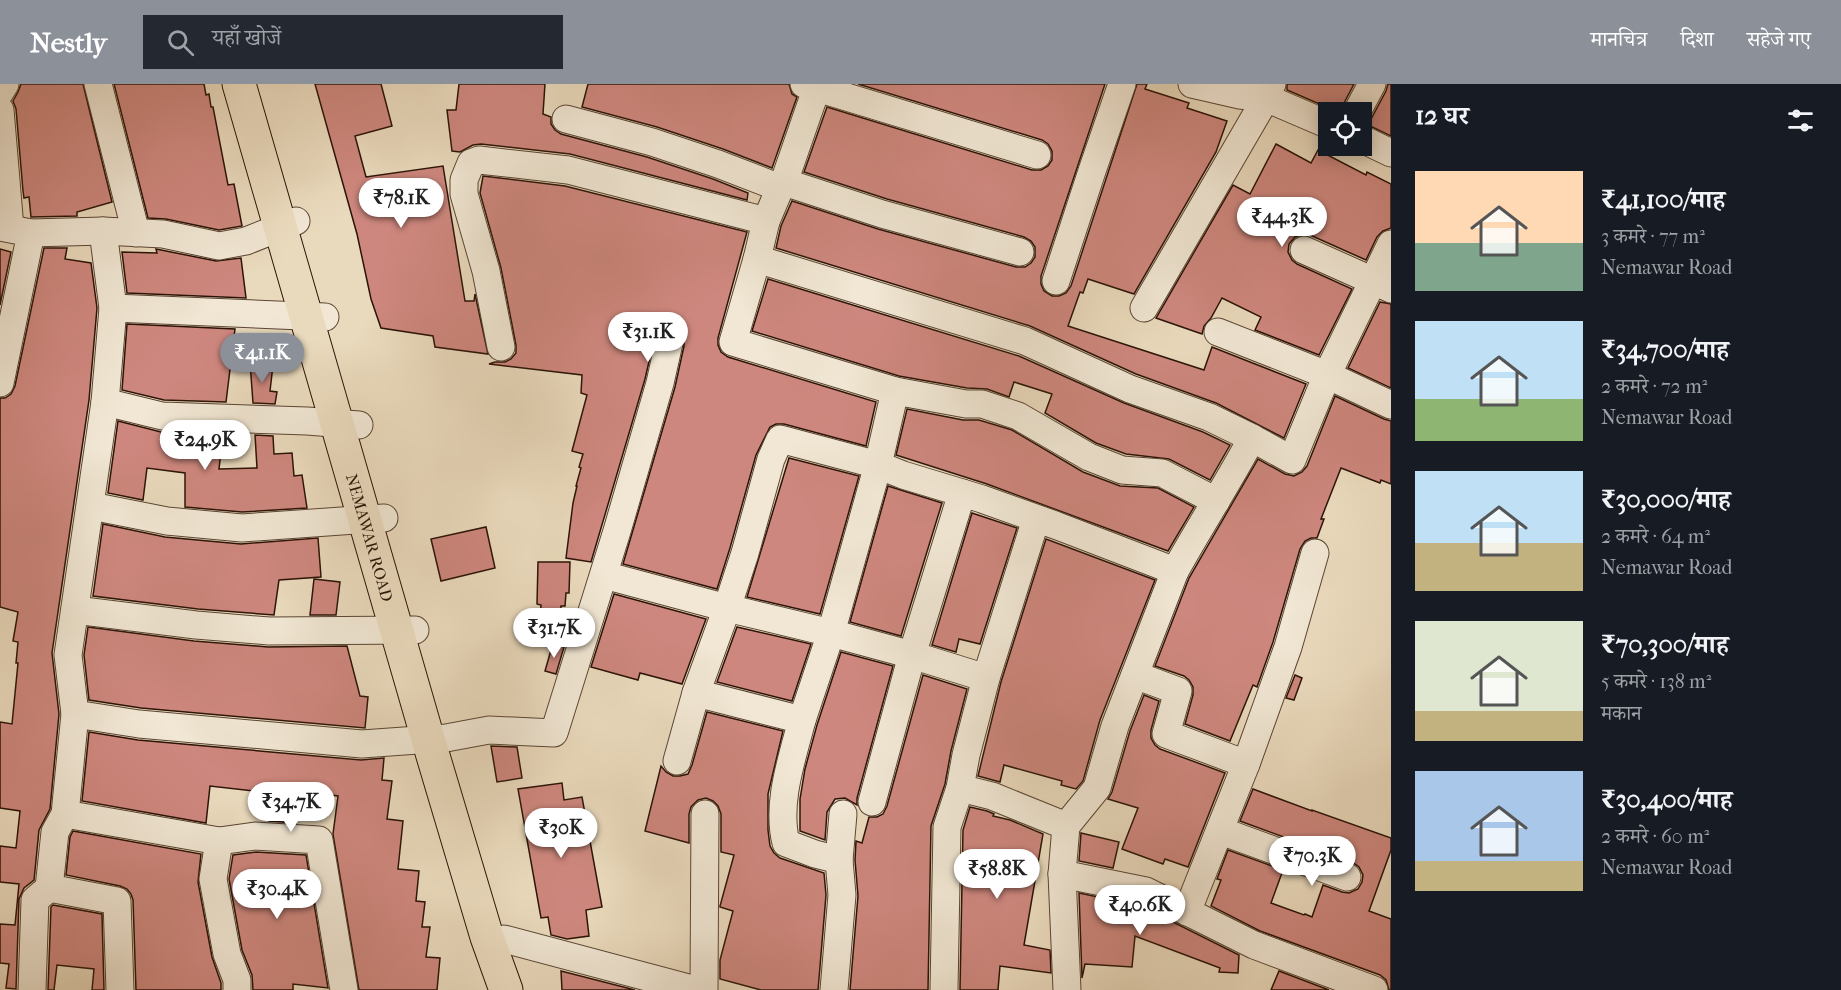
<!DOCTYPE html>
<html lang="hi">
<meta charset="utf-8">
<style>
:root{--surface:#171b24;--page:#242831;--text:#f1f3f6;--muted:#9ea1a6;--accent:#8c9099}
body{margin:0;font-family:"IM FELL French Canon","Noto Serif Devanagari",serif;background:var(--page);color:var(--text);height:100vh;display:flex;flex-direction:column;font-size:22px;white-space:nowrap}
*{box-sizing:border-box;margin:0}
p{font-size:20px;color:var(--muted)}
.icon{flex:none;width:33px;height:33px;fill:none;stroke:currentColor;stroke-width:2;stroke-linecap:round;stroke-linejoin:round}
.map{position:relative;flex:1;overflow:hidden}
.details{display:flex;flex-direction:column;background:var(--surface);width:450px}
.details>*{flex:none}
.controls{position:absolute;left:1318px;top:18px;display:grid;gap:12px}
.controls a{display:grid;place-items:center;width:54px;height:54px;border-radius:0px;background:var(--surface);box-shadow:0 3px 15px #0003;font-size:30px}
.price{position:absolute;translate:-50% -51px;padding:0 14px;border-radius:21px;background:#fff;color:#222;font-size:20px;line-height:39px;filter:drop-shadow(0 2px 3px #0008)}
.price::after{content:'';position:absolute;left:50%;top:36px;width:18px;height:14px;margin-left:-9px;background:inherit;clip-path:polygon(0 0,100% 0,50% 100%)}
.price.active{background:var(--accent);color:#fff}
ul{padding:0;list-style:none}
li{display:flex;align-items:center;gap:18px;height:150px;padding:0 24px}
li span{display:grid;place-items:center;flex:none;width:168px;height:120px;border-radius:0px;color:#555}
li>.icon{margin-inline-start:auto}
span .icon{width:72px;height:72px;fill:#fffc;stroke-width:1}
li b{font-size:26px}
h2{display:flex;justify-content:space-between;align-items:center;height:72px;padding:0 24px;font-size:26px}
header{display:flex;align-items:center;gap:36px;box-sizing:border-box;height:84px;padding:0 30px;background:var(--accent);color:#fff}
header strong{font-size:28px}
nav{display:flex;gap:33px;margin-inline-start:auto;font-size:21px}
.search{width:420px;height:54px;background:var(--page);display:flex;align-items:center;gap:15px;box-sizing:border-box;padding:0 21px;border-radius:0px;color:var(--muted);font-size:22px}
main{display:flex;flex:1;min-height:0}
.map>svg:first-child{display:block}
</style>
<header>
<strong>Nestly</strong>
<div class="search"><svg class="icon" aria-label="search" viewBox="0 0 24 24"><circle cx="10" cy="10" r="6"/><path d="M15 15l6 6"/></svg>यहाँ खोजें</div>
<nav><a>मानचित्र</a><a>दिशा</a><a>सहेजे गए</a></nav>
</header>
<main>
<div class="map">
<svg width="1391" height="906" viewBox="0 0 1391 906">
<rect width="100%" height="100%" fill="#eadabd"/>
<filter id="stains"><feTurbulence type="fractalNoise" baseFrequency=".00333" numOctaves="4"/><feColorMatrix values="0 0 0 0 .2 0 0 0 0 .09 0 0 0 0 .02 0 0 0 .5 -.17"/></filter>
<radialGradient id="worn" r=".72"><stop offset=".6" stop-color="#630" stop-opacity="0"/><stop offset="1" stop-color="#630" stop-opacity=".3"/></radialGradient>
<g fill="#ce877e" stroke="#2b1307" stroke-width="1.5">
<path d="M21,0H83L112,118L77,128V132L31,133L29,113L24,114L23,107L16,25L13,17L18,8Z"/>
<path d="M114,0H204L206,11L209,10L211,23H213L228,101L234,100L242,142L219,146L166,135L148,134Z"/>
<path d="M315,0H381L392,42L355,52L366,93L443,82L465,217H474L475,210L488,270L435,263L433,252L381,244L371,215L357,150Z"/>
<path d="M459,0H545L543,30L551,33V40L555,46L561,50L647,73L713,95L748,109L747,116L570,70L481,60L473,61L460,68L452,67L447,26H456Z"/>
<path d="M588,0H789L792,10L797,13L772,84L723,65L657,43L582,23Z"/>
<path d="M858,0H1105L1041,192V200L1044,207L1052,212H1059L1066,209L1071,202L1137,0H1147L1145,5L1189,19L1187,24L1227,37L1216,68L1134,210L1088,195L1083,209L1080,208L1068,242L1204,286L1212,263L1306,300L1284,354L1216,319L1136,290L1030,242L776,164L781,142L792,117L878,145L1016,183H1025L1031,179L1035,173V163L1031,157L1024,153L887,115L804,88L827,23L1032,86H1041L1048,82L1052,76V67L1048,60L1042,56Z"/>
<path d="M1287,0H1354L1343,21L1341,28H1338L1287,6Z"/>
<path d="M1388,0H1391V52L1366,40L1371,35L1386,7Z"/>
<path d="M1276,60L1311,79L1318,66L1366,91L1367,88L1391,100V144L1383,147L1377,153L1366,176L1310,151L1303,150L1295,153L1289,160L1288,168L1292,176L1297,180L1352,205L1319,271L1255,246L1261,233L1222,214L1211,234L1204,242L1202,250L1156,234L1233,101L1250,110Z"/>
<path d="M483,92L565,102L747,148L718,254V261L721,268L728,273L876,318L866,362L784,340H776L770,343L756,371L730,464L717,505L623,480L675,303L684,262V255L680,248L672,244H664L658,248L654,256L645,295L591,478L566,474L573,419L577,402H576L581,384L579,383L583,370L572,367L587,311L581,309L582,291L489,280L495,278H505L511,275L516,269V261L501,184L480,109Z"/>
<path d="M44,164H67L65,175L91,179L97,224L89,316L52,569L59,630L50,725L39,746L34,796L24,804L19,815L16,905L6,904L9,880L0,879V840L15,841L19,800L0,798V762L16,764L20,727L0,724V638L12,640L18,579H16L18,558L13,557L18,528L0,523V314H5L11,310L15,302Z"/>
<path d="M0,165L11,168L0,221Z"/>
<path d="M156,165L216,177L241,174L246,214L127,209L122,168L157,169Z"/>
<path d="M768,195L1019,272L1124,319L1203,348L1230,361L1210,396L1169,375L1126,370L1096,359L1045,329L1052,310L1014,298L1009,313L987,305L967,304L899,292L752,247Z"/>
<path d="M1380,218L1391,220V304L1348,284Z"/>
<path d="M127,240L235,245L226,318L164,316L122,306Z"/>
<path d="M250,278L273,281L270,307L277,308L275,320L253,319Z"/>
<path d="M1335,312L1384,335L1391,337V400L1381,396L1380,399L1341,384L1321,435H1324L1317,454H1311L1305,457L1300,465L1273,558L1257,603L1253,601L1230,657L1185,640L1193,611V603L1189,596L1184,592L1155,582L1189,494L1258,375L1285,390L1294,392L1302,388L1307,382Z"/>
<path d="M907,325L963,336H979L1012,346L1083,388L1120,402L1158,404L1194,423L1168,467L987,400L896,371Z"/>
<path d="M118,337L161,348L223,350L219,385L257,384L255,351L273,352L274,370L292,369L294,392L302,391L307,424L242,428L185,423V389L147,384L143,416L108,409Z"/>
<path d="M789,374L859,392L820,530L747,513Z"/>
<path d="M888,402L942,419L901,552L850,538Z"/>
<path d="M972,429L1017,444L980,560L959,555L956,568L932,561Z"/>
<path d="M103,440L165,453L241,460L318,454L321,493L279,496L274,531L198,525L93,512Z"/>
<path d="M486,443L495,484L441,497L431,455Z"/>
<path d="M1046,455L1155,496L1100,636L1083,697L1076,705L1061,701L1062,697L1004,681L1000,698L978,692L1001,598Z"/>
<path d="M538,478H570L569,509H566L565,522H561L560,538L540,537L541,521L537,520Z"/>
<path d="M314,495L340,498L336,531H310Z"/>
<path d="M614,510L706,535L682,600L640,589L638,596L591,583Z"/>
<path d="M88,543L194,557L268,563L347,562L360,612L368,613L365,644L141,624L89,616L84,571Z"/>
<path d="M737,543L811,560L792,617L717,598Z"/>
<path d="M553,559L564,563L556,590L545,587Z"/>
<path d="M841,568L893,582L857,714V721L845,714L835,715L827,728L825,756L800,747V715L805,685L817,641Z"/>
<path d="M923,591L967,605L951,667L945,700L931,742L928,906H850L858,812L855,776L856,757L862,759L869,733H877L883,730L887,722Z"/>
<path d="M1295,591L1302,594L1294,616L1286,614Z"/>
<path d="M1144,611L1159,617L1151,646V654L1155,661L1160,665L1225,689L1188,783L1165,775L1163,780L1122,765L1138,724L1108,715L1112,708L1130,647Z"/>
<path d="M707,628L783,647L768,710V746L770,762L774,769L780,774L824,789L826,811L818,906H761L720,895V876L733,827L720,823V822L734,771L721,768V730L718,722L713,717L706,714L698,716L691,723L689,730V759L645,747L661,682L666,688L673,692H680L688,690L692,681Z"/>
<path d="M89,648L138,656L361,676L384,674L382,696L392,697L387,735L403,737L398,785L419,787L416,817L425,818L422,843H430L426,873L440,874L437,906H359L333,750L338,712L299,707L296,739L269,737L271,709L210,702L206,739L82,717Z"/>
<path d="M491,662L517,663L522,694L497,698Z"/>
<path d="M562,699L564,716L582,713L602,823L586,826L589,852L567,855L551,851L548,833L541,834L518,705Z"/>
<path d="M1253,705L1312,727V726L1391,754V766L1369,827L1391,835V906H1389L1386,896L1380,891L1260,847L1211,822L1221,796L1217,795L1228,766L1283,786L1271,819L1304,831L1305,830L1312,833L1323,801L1342,808L1349,809L1358,805L1362,798L1363,791L1359,783L1352,778L1240,737Z"/>
<path d="M970,723L987,727L994,730L993,732L1010,736L1043,750L1024,861L1050,866L1051,889L1000,882L998,906H960L963,746Z"/>
<path d="M73,747L201,770L198,798L212,873L221,899V906H136L133,816L131,810L127,805L120,802L66,791L70,753Z"/>
<path d="M1081,749L1119,758L1113,784L1079,777Z"/>
<path d="M256,768L306,771L328,904L293,900V906H253L252,891L242,866L229,795L233,771Z"/>
<path d="M1079,809L1141,822L1239,871L1238,889L1219,888L1220,884L1135,852L1132,883L1085,880L1082,894Z"/>
<path d="M53,821L102,830L104,906H92L94,885L57,881L54,906H48L51,823Z"/>
<path d="M561,887L635,906H562Z"/>
<path d="M1279,887L1329,906H1271Z"/>
</g>
<g fill="none" stroke-linecap="round" stroke-linejoin="round">
<g stroke="#5b4534" stroke-width="29">
<g id="minor">
<path d="M98,0L136,149"/>
<path d="M804,0L1037,71"/>
<path d="M1192,0L1240,11L1266,14L1329,41"/>
<path d="M0,8L5,0"/>
<path d="M0,26L10,144"/>
<path d="M1357,28L1372,0"/>
<path d="M566,35L652,58L718,80L780,104"/>
<path d="M1362,55L1391,69"/>
<path d="M784,98L882,130L1020,168"/>
<path d="M766,137L757,175L1025,257L1130,305L1209,333L1252,354L1292,376L1327,291L1391,160"/>
<path d="M0,143L31,149L103,147L163,150L219,162L246,157L296,137"/>
<path d="M103,147L113,224L105,318L68,571L75,630L139,640L362,660L446,654L489,646L554,649L617,447L660,299L669,259"/>
<path d="M1304,166L1391,205"/>
<path d="M757,175L733,258L895,307L878,381L903,391L982,415L1055,441L1175,487C1200,442 1228,399 1252,354"/>
<path d="M1056,197L1092,87L1122,0"/>
<path d="M113,224L325,233"/>
<path d="M1144,224L1266,14L1272,0"/>
<path d="M1218,248L1327,291L1391,321"/>
<path d="M501,263L486,187L464,110V96L471,79L479,76L568,86L766,137L780,104L784,98L818,0"/>
<path d="M0,299L31,149"/>
<path d="M895,307L966,320H982L1018,332L1089,373L1122,386L1162,389L1216,417"/>
<path d="M105,318L162,332L307,337L359,341"/>
<path d="M91,422L167,437L242,444L384,434"/>
<path d="M604,491L727,524L831,549L802,636"/>
<path d="M75,526L196,541L269,547L415,546"/>
<path d="M1135,591L1178,607L1166,650L1246,680"/>
<path d="M986,594L1036,435"/>
<path d="M696,609L802,636C792,675 776,719 786,759L815,770L839,776L842,811L834,906"/>
<path d="M75,630L65,730L55,748L49,804L117,817L120,906"/>
<path d="M677,677L696,609L727,524L745,469L771,375L780,355L878,381L831,549L912,571L986,594L966,671L960,704L947,743L944,906"/>
<path d="M960,704L992,712L1066,742L1062,790L1067,906"/>
<path d="M872,718L912,571L962,409"/>
<path d="M65,730L219,757L255,752L319,756L344,906"/>
<path d="M1066,742L1097,704L1115,642L1175,487"/>
<path d="M1221,747L1347,793"/>
<path d="M219,757L213,795L227,870L237,896V906"/>
<path d="M839,776L843,730"/>
<path d="M1062,790L1146,807L1254,861L1374,906"/>
<path d="M1187,828L1246,680L1288,563L1315,469"/>
<path d="M504,855L696,906"/>
<path d="M32,906L35,816L49,804"/>
<path d="M704,906L705,730"/>
</g>
</g>
<g stroke="#2b1307" stroke-width="35">
<g id="trunk">
<path id="s1" d="M239,0L428,655L487,853L506,906"/>
</g>
</g>
<use href="#minor" stroke="#f1e7d4" stroke-width="27"/>
<use href="#trunk" stroke="#eadabd" stroke-width="33"/>
</g>
<g text-anchor="middle" stroke-width="4.5" stroke-linejoin="round" paint-order="stroke">
<g font-size="16" fill="#2b1307" stroke="#f1e7d4">
<text dy="6" stroke="none"><textPath href="#s1" startOffset="472">NEMAWAR ROAD</textPath></text>
</g>
</g>
<rect width="100%" height="100%" filter="url(#stains)"/>
<rect width="100%" height="100%" fill="url(#worn)"/>
</svg>
<div class="controls">
<a><svg class="icon" aria-label="locate" viewBox="0 0 24 24"><circle cx="12" cy="12" r="6"/><path d="M12 2v4M12 18v4M2 12h4M18 12h4"/></svg></a>
</div>
<b class="price" style="left:401px;top:145px">₹78.1K</b>
<b class="price" style="left:1282px;top:164px">₹44.3K</b>
<b class="price" style="left:648px;top:279px">₹31.1K</b>
<b class="price active" style="left:262px;top:300px">₹41.1K</b>
<b class="price" style="left:205px;top:387px">₹24.9K</b>
<b class="price" style="left:554px;top:575px">₹31.7K</b>
<b class="price" style="left:291px;top:749px">₹34.7K</b>
<b class="price" style="left:561px;top:775px">₹30K</b>
<b class="price" style="left:1312px;top:803px">₹70.3K</b>
<b class="price" style="left:997px;top:816px">₹58.8K</b>
<b class="price" style="left:277px;top:836px">₹30.4K</b>
<b class="price" style="left:1140px;top:852px">₹40.6K</b>
</div>
<section class="details">
<h2>12 घर<svg class="icon" aria-label="filters" viewBox="0 0 24 24"><path d="M4 7h16M4 17h16"/><circle cx="9" cy="7" r="2"/><circle cx="15" cy="17" r="2"/></svg></h2>
<ul>
<li><span style="background:linear-gradient(#ffd9b3 60%,#7fa58c 0)"><svg class="icon" aria-label="home" viewBox="0 0 24 24"><path d="M3 11l9-7 9 7M6 9v11h12V9"/></svg></span><div><b>₹41,100/माह</b><p>3 कमरे · 77 m²</p><p>Nemawar Road</p></div></li>
<li><span style="background:linear-gradient(#bfe0f5 65%,#8fb573 0)"><svg class="icon" aria-label="home" viewBox="0 0 24 24"><path d="M3 11l9-7 9 7M6 9v11h12V9"/></svg></span><div><b>₹34,700/माह</b><p>2 कमरे · 72 m²</p><p>Nemawar Road</p></div></li>
<li><span style="background:linear-gradient(#bfe0f5 60%,#c2b280 0)"><svg class="icon" aria-label="home" viewBox="0 0 24 24"><path d="M3 11l9-7 9 7M6 9v11h12V9"/></svg></span><div><b>₹30,000/माह</b><p>2 कमरे · 64 m²</p><p>Nemawar Road</p></div></li>
<li><span style="background:linear-gradient(#dfe7d0 75%,#c2b280 0)"><svg class="icon" aria-label="home" viewBox="0 0 24 24"><path d="M3 11l9-7 9 7M6 9v11h12V9"/></svg></span><div><b>₹70,300/माह</b><p>5 कमरे · 138 m²</p><p>मकान</p></div></li>
<li><span style="background:linear-gradient(#a9c7e8 75%,#c2b280 0)"><svg class="icon" aria-label="home" viewBox="0 0 24 24"><path d="M3 11l9-7 9 7M6 9v11h12V9"/></svg></span><div><b>₹30,400/माह</b><p>2 कमरे · 60 m²</p><p>Nemawar Road</p></div></li>
</ul>
</section>
</main>
